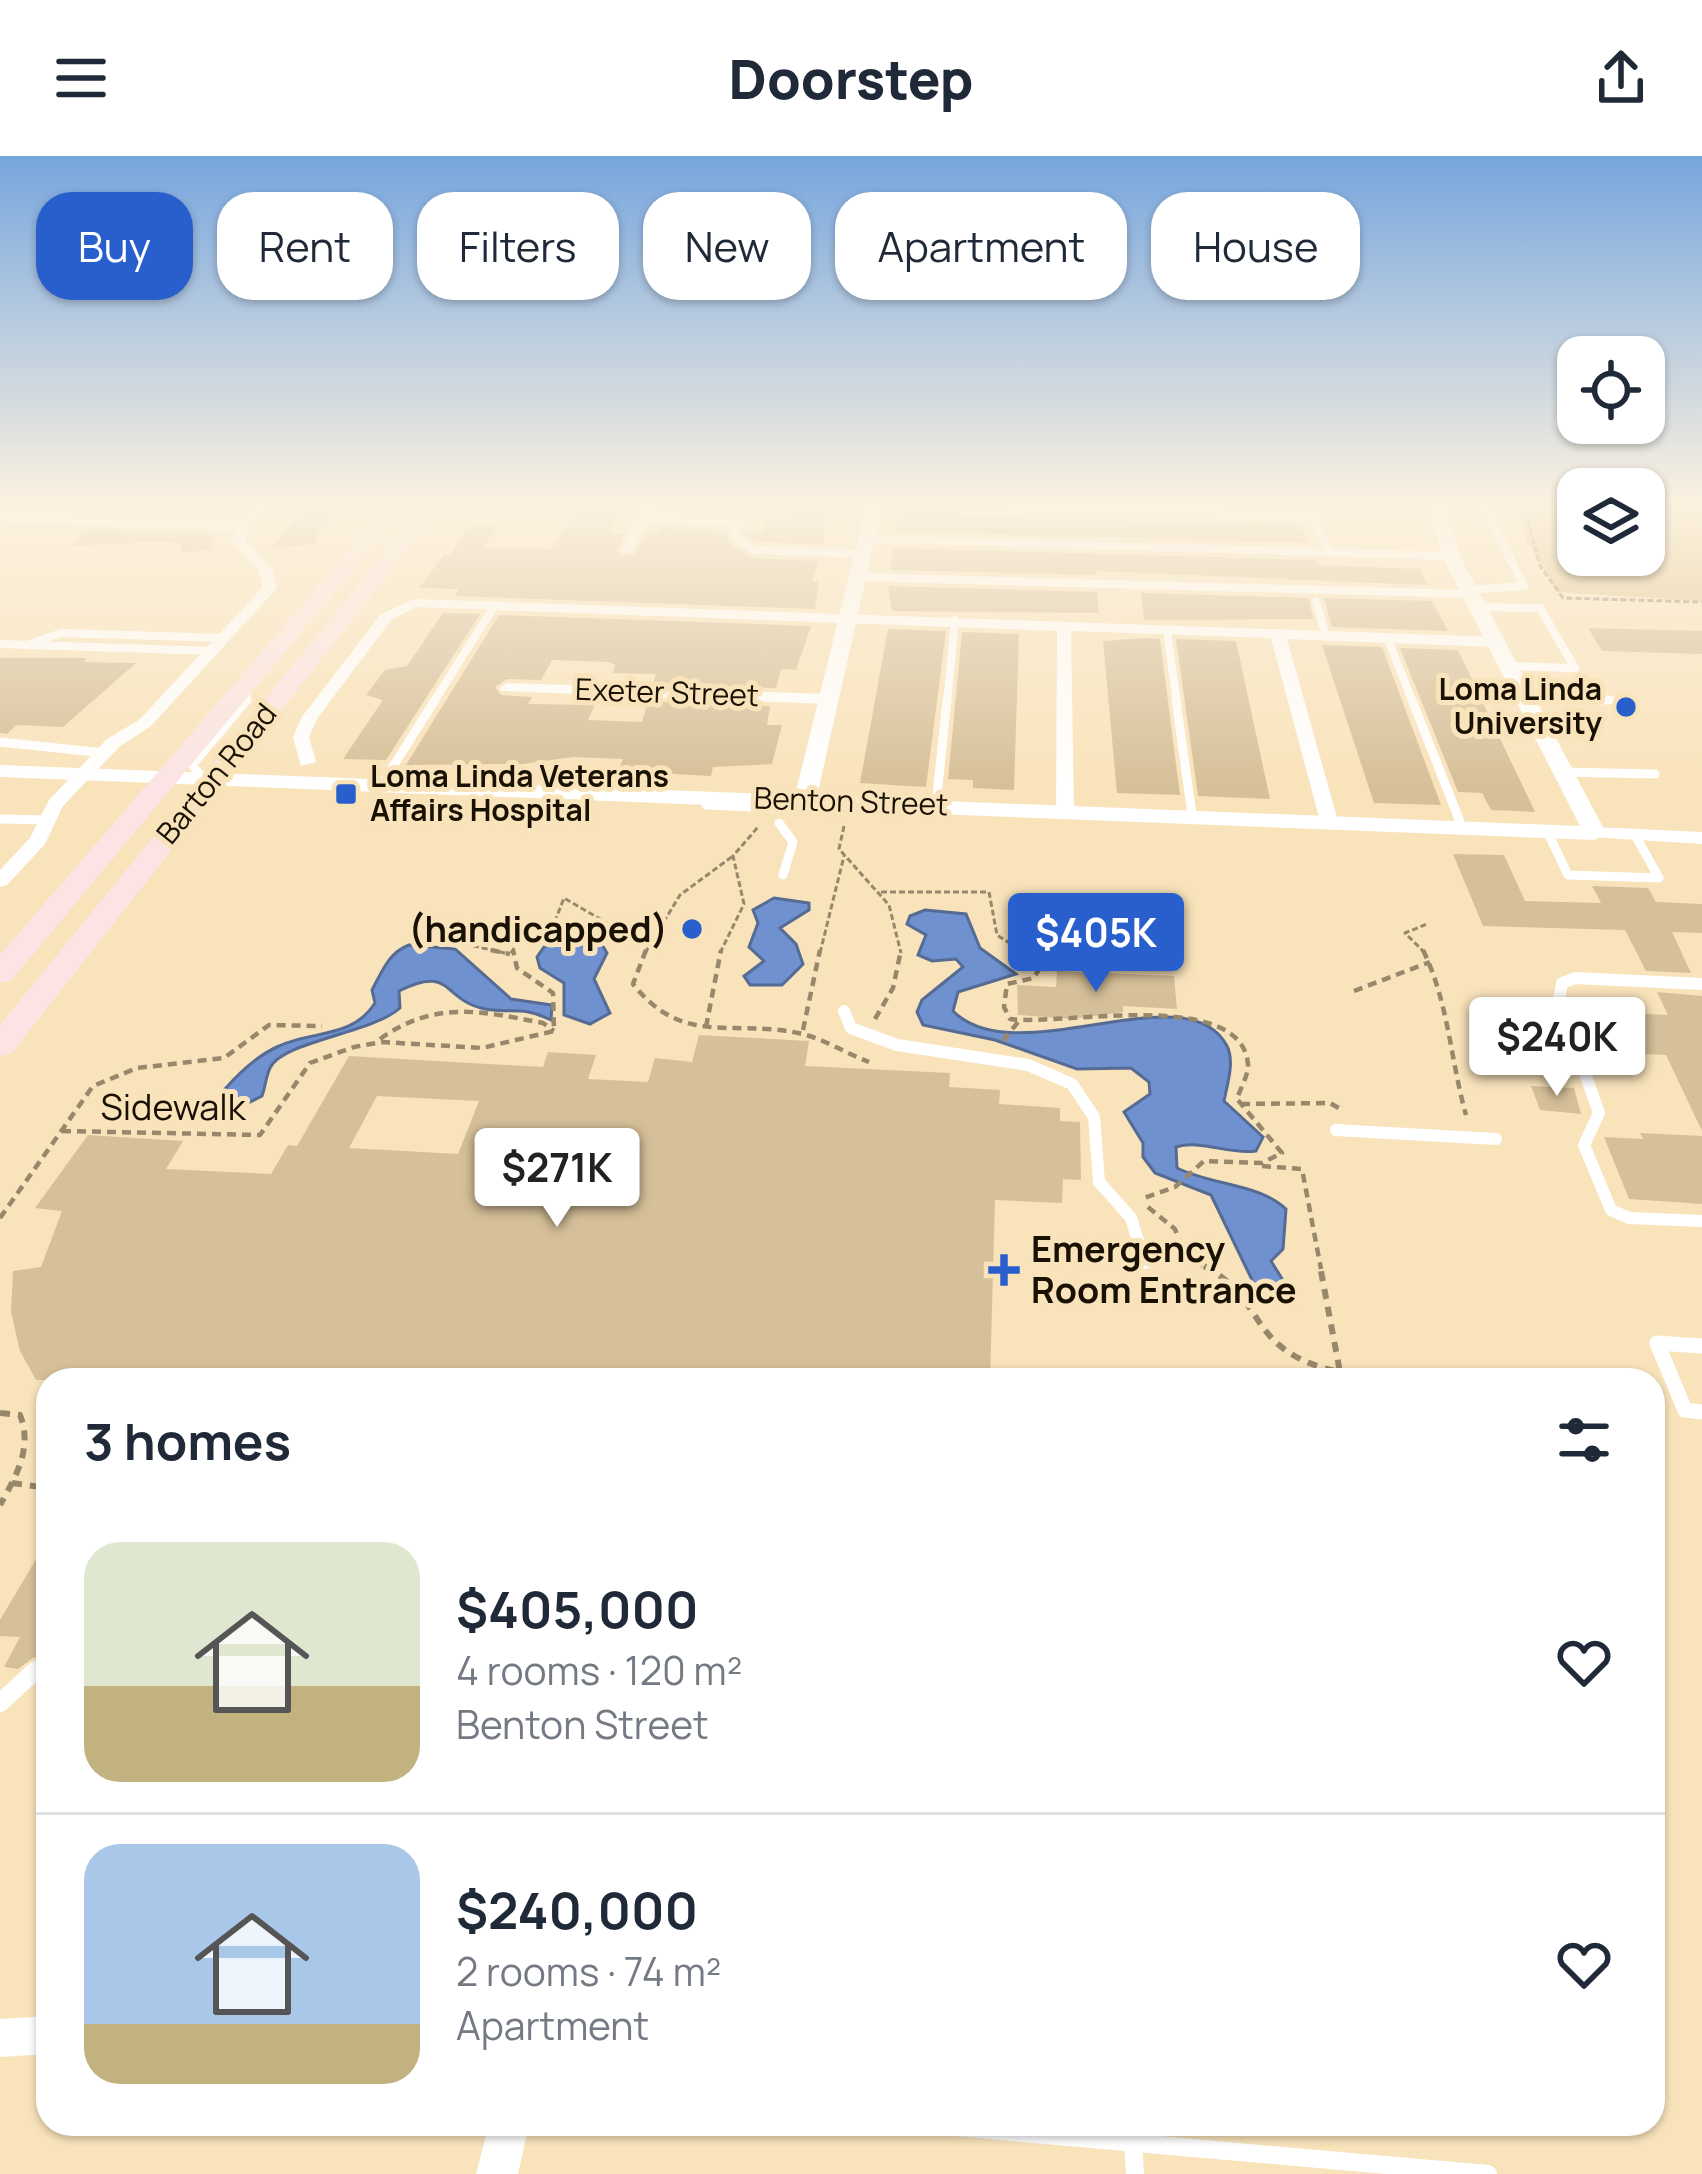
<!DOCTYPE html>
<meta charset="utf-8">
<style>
:root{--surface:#fff;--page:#f2f2f3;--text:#1f2937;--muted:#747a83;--line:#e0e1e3;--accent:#295fcd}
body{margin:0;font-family:Manrope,sans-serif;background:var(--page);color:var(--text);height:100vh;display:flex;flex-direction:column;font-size:45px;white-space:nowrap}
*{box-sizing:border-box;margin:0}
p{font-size:39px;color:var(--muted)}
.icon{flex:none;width:66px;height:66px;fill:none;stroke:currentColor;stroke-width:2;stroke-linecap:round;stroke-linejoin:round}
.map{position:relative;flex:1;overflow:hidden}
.panel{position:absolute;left:36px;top:1212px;width:1629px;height:768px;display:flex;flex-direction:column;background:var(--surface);border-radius:36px;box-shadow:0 3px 9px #0004}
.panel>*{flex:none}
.banner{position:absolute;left:36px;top:36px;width:1632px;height:108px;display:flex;gap:24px}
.fabs{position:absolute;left:1557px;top:180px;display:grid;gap:24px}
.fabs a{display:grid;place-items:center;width:108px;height:108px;border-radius:24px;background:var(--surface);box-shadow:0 3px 9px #0004;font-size:60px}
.price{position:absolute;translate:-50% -102px;padding:0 27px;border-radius:12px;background:#fff;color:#222;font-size:39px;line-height:78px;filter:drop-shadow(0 3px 6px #0008)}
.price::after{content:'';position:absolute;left:50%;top:72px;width:36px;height:27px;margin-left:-18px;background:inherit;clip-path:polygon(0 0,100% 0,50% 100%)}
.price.selected{background:var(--accent);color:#fff}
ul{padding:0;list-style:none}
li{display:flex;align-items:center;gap:36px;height:300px;padding:0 48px}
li+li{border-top:3px solid var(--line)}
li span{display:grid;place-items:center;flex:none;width:336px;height:240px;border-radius:36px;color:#555}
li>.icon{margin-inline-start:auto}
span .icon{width:144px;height:144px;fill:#fffc;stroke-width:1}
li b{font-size:51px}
h2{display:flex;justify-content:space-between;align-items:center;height:144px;padding:0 48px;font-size:51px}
.tag{padding:0 42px;border-radius:36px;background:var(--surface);box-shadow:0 3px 9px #0004;font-size:42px;line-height:108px}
.tag.selected{background:var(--accent);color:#fff}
header{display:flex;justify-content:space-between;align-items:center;height:156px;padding:0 48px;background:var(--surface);font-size:54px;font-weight:800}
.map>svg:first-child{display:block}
</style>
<header><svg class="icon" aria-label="menu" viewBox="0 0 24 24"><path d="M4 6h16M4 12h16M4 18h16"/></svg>Doorstep<svg class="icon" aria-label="share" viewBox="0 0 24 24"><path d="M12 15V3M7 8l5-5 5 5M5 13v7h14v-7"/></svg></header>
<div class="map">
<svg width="1702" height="2018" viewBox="0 0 1702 2018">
<rect width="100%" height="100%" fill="#f9e3bb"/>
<path fill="#e0c28b" d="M1516,347H1578V399H1644V347H1702V445L1557,436L1527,386Z"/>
<g fill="#6f91d0" stroke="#556b93" stroke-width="3">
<path d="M774,742L809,747V754L780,772L796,788L803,808L782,829H750L744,820L764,805L749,791L758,767L753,754Z"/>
<path d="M925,754L966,758L980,792L1016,818L958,836L953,855C1016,919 1187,814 1227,890C1235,906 1227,929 1224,945L1263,981L1256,995C1229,999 1200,983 1176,991L1177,1012C1211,1029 1260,1028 1286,1053L1283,1093L1271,1105L1286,1129L1285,1141L1276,1144L1254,1128L1211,1039L1155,1017L1143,1001V987L1124,956L1150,938L1149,926L1131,912L1077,913L995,884L923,869L917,856L922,844L963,811L956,803L932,805L918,799L926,779L907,768L910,760Z"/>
<path d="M572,780L598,782L607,797L594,823L610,857L590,868L564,859V827L540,812L537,801L544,791Z"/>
<path d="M409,789L455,793L511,843L552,849L551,864C519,849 514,858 485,853C442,844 452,808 399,835L400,852C371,878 282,885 270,912C266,920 265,932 262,940L248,947L226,945L225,933C240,916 258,899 279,890C313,874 352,883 375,847L372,834C382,816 388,797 409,789Z"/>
</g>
<g fill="#d6c099" fill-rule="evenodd">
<path d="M126,347H213L212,361L112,357Z"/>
<path d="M580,347L619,348L609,377L625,378L617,394L621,400L635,398L645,378L657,379L660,372L727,376L729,387L752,402L818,405L812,425H819L815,453L455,440L459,433L419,432L444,399H451L468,370L497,371L484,391L551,393Z"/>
<path d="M803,348H828L823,388L757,386L744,378L763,377L768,363H787L789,354H801Z"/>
<path d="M899,354L1034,363L1299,368L1309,387L896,375Z"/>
<path d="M306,355L339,356L316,378V388L269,393Z"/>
<path d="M91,374L212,378L211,394L181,397V387L153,386L69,390Z"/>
<path d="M894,392L1315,404L1316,409L1421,413L1426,429L1096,415V419L890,414Z"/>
<path d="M888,430L1097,436L1099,457L892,455Z"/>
<path d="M1141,437L1309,442L1313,463L1144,464Z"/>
<path d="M1324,442L1432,445L1448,475L1332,471Z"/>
<path d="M443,457L480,458L386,604L343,603L383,544L366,539L385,514L407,510Z"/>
<path d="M499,459L811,470L796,514L781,513L776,532L653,528L656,518L613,517L615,509L609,506L552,504L541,524L507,523L495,531L501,539L532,541L528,548L595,549L588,564L642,566L648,545L770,550L767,569H782L772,608L713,611L711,620L618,615L623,603L573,601L523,608L406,609Z"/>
<path d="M1588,472L1702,475V498L1602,495Z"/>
<path d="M888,473L946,475L926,631L860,627Z"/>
<path d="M962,476L1019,478L1014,634L973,632V624L948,623Z"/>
<path d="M1146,482L1160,483L1180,639L1117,637L1103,485Z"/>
<path d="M1176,483L1236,485L1270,643L1198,640Z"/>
<path d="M1322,489L1382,491L1441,649L1374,647Z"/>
<path d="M1400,492L1458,494L1535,656L1491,654L1482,637L1458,636Z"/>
<path d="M0,502H87L83,506L136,507L63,571L16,569L7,578L0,577Z"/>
<path d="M1453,698L1504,699L1525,745L1601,747L1592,730L1648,732L1656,746L1702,748V777L1672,776L1691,817L1646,815L1625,774L1483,770Z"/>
<path d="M1057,815L1174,820L1177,853L1123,850V856L1073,863L1018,859L1017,829L1056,831Z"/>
<path d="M1657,836L1702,840V975L1666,899L1622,897L1602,856L1668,859Z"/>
<path d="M699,879L809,885L805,910L950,917L949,931L1000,934L999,948L1060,952V965L1080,966L1081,1024L1063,1023L1062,1047L995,1044L990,1224H36L20,1195L11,1156L13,1115L41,1111L62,1055L35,1052L88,979L183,985L166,1013L271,1018L288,989L297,990L349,900L543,911L548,896L596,899L588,923L648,926L655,902L692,906ZM377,940L479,945L458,998L349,992Z"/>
<path d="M1531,930L1574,932L1581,958L1540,954Z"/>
<path d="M1640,977L1702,980V1048L1629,1043L1604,981L1643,983Z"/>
<path d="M48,1383V1508L34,1501L18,1513L4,1511L20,1481L0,1480V1464Z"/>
</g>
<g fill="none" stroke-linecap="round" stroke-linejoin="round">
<g stroke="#97876b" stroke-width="3" stroke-dasharray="6 3" stroke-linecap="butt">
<path d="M1523,347L1540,410L1563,442L1702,446"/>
<path d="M844,670L839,693L889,749L901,797"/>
<path d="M881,736H989L997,779L1025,797"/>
<path d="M428,779L550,778L564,742L612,770L650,782"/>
<path d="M429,780L505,797"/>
<path d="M511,797L523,778"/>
<path d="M645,797L680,739L733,700"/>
<path d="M720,797L744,748L733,700L758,671"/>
<path d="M820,797L844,700"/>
<path d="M1425,797L1405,777L1427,768"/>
</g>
<g stroke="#97876b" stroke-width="4.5" stroke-dasharray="9 6" stroke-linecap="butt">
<path d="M491,794L510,798"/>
<path d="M646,794L633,828C683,891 730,863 798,877C823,882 845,897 869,906"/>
<path d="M1020,794L1042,808L1034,822L1007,828L1004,851L1010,863C1062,870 1241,831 1248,908C1249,918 1240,933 1237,943L1282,997L1262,1007L1204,1005L1175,1031L1141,1043"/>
<path d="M1423,794C1449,848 1450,902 1466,959"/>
<path d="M1354,835L1430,806"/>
<path d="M875,863L893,832L901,794"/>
<path d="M706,871L721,794"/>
<path d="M803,874L820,794"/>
<path d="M380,883C435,844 481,855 543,867L554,875"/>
<path d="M1003,885L1018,866"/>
<path d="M1241,948L1330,947L1342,954"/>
<path d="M62,975L260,979L310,907L354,891L382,886L482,892L554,875L553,837L517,812L513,794"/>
<path d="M1262,1010L1302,1013L1321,1113"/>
<path d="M1148,1051L1175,1073L1185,1101L1210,1113"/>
<path d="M0,1062L93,930L137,912L224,902L269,869L322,870"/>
</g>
<g stroke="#97876b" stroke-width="6" stroke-dasharray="10 8" stroke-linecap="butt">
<path d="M1204,1110C1269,1144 1245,1196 1340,1216L1320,1110"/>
<path d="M0,1257L20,1259C33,1292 16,1320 0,1349"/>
<path d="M12,1327L48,1332"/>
</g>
<g stroke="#fff" stroke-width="8">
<path d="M916,347L1312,360L1330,397"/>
<path d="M641,363L740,366L734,381L754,394L863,398"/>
<path d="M857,421L1471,438"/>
<path d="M1469,434L1524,430L1482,347"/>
<path d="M1316,445L1326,481"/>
<path d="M1478,451L1540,452L1575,512L1508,510"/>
<path d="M1167,476L1177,547"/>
<path d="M1388,483L1413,547"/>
<path d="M0,488L212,495"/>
<path d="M30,488L61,477L224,482"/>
<path d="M1525,541L1610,544"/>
<path d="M244,547L251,524"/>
<path d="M433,547L495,449"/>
<path d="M947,547L955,464"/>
</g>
<g stroke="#fff" stroke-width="9">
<path d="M1176,544L1192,659"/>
<path d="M1412,544L1462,671"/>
<path d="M1597,544H1610"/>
<path d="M0,586L104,597"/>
<path d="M1563,616L1655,618"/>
<path d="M206,626L192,609L247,544"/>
<path d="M382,628L435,544"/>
<path d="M706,649L775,652"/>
<path d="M936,649L947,544"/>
<path d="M0,663L47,664"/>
<path d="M779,667L793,686L783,719"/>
<path d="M1547,675L1568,719L1659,722L1635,679"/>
</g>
<g stroke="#fff" stroke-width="12">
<path d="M1702,828L1575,822L1562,827L1559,844L1599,957L1584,989L1611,1054L1629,1062L1702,1065"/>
<path d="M844,855L851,872L897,889L1028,909L1072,928L1094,961L1099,1026L1131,1062L1145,1107"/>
<path d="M1336,974L1496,983"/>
</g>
<path stroke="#fff" stroke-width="15" d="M1702,1190L1657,1187L1685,1254L1702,1256"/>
<g stroke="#fff" stroke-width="18">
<path d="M0,1547L36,1514"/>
<path d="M921,1968L1488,2018"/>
<path d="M1133,1987L1135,2018"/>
</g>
<g fill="#fff" fill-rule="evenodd">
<path d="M260,347H273L249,371L245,384L272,413L277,432L151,570L119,591L63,650L45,688L7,729L0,731V714L30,682L49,644L107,583L139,564L263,431L258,414L231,385L235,374L0,366V358L240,366Z"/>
<path d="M644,347H656L631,396H621Z"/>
<path d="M866,379L1451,396L1458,400L1451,404L861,386V380Z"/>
<path d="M414,443L1496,481L1504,486L1496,491L1287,483L1338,665L1329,670L1320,665L1271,482L1071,475L1074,654L1065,659L1056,654L1057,475L416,451L391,464L317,563L309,581L316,606L301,610L293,581L301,562L381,458Z"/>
<path d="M507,527L827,538L835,543L827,548L501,535L499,532Z"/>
<path d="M1595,671L1702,676V688L1589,681V673Z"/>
<path d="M48,1860V1898L0,1901V1863Z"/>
<path d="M489,1968H529L518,2018H476Z"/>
</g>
<path fill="#fff" fill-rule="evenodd" d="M867,347H883L817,640L1580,670L1442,400L1427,347H1443L1460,400L1606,677L1595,684L0,621V609L795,639Z"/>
<g fill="#fbe4e3" fill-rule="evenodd">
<path d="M390,347H409L11,825L0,827V799Z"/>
<path d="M425,347H444L12,897L0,900V869Z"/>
</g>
</g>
<linearGradient id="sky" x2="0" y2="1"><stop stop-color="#77a6de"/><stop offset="0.55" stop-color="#fcf2e0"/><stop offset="1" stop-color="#fcf2e0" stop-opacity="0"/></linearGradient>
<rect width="1702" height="630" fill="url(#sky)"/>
<g fill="#295fcd" stroke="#f9e3bb" stroke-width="4.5">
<circle cx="1626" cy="551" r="12"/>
<rect x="334" y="626" width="24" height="24" rx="6"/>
<circle cx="692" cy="773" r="12"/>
<path d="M998 1096h12v12h12v12h-12v12h-12v-12h-12v-12h12z"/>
</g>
<g text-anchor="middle" stroke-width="10" stroke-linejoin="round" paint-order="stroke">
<g font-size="30" font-weight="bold" fill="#191104" stroke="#f9e3bb" text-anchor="end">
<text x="1602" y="544">Loma Linda<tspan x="1602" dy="34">University</tspan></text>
<text x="370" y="631" text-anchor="start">Loma Linda Veterans<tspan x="370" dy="34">Affairs Hospital</tspan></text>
</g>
<g font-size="30" fill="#191104" stroke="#f9e3bb">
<text transform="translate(667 537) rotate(2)" y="10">Exeter Street</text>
<text transform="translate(217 618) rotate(-51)" y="10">Barton Road</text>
<text transform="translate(851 646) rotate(2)" y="10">Benton Street</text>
</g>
<g font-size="36" font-weight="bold" fill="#191104" stroke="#f9e3bb" text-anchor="end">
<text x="668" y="786">(handicapped)</text>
<text x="1031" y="1106" text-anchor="start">Emergency<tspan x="1031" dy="41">Room Entrance</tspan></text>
</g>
<g font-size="36" fill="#191104" stroke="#f9e3bb">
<text x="173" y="964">Sidewalk</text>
</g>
</g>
</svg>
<div class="fabs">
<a><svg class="icon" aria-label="locate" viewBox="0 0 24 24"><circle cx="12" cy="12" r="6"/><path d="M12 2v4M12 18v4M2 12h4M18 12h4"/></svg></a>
<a><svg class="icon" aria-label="layers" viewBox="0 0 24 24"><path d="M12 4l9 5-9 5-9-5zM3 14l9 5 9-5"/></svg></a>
</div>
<b class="price selected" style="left:1096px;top:839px">$405K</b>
<b class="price" style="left:1557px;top:943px">$240K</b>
<b class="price" style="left:557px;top:1074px">$271K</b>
<div class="banner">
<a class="tag selected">Buy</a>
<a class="tag">Rent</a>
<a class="tag">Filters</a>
<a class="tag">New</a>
<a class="tag">Apartment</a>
<a class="tag">House</a>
</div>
<section class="panel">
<h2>3 homes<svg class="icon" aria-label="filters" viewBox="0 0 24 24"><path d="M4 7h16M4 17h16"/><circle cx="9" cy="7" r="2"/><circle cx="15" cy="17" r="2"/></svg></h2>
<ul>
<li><span style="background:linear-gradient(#dfe7d0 60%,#c2b280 0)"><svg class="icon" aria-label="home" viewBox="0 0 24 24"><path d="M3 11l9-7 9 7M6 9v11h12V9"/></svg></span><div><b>$405,000</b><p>4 rooms · 120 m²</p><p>Benton Street</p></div><svg class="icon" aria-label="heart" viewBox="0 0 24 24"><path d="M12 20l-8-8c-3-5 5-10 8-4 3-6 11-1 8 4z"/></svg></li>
<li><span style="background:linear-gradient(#a9c7e8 75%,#c2b280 0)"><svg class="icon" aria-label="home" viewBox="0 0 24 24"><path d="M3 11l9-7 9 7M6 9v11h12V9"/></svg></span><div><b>$240,000</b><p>2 rooms · 74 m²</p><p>Apartment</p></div><svg class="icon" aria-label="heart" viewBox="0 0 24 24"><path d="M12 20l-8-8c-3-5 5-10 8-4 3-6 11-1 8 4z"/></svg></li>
</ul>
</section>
</div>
